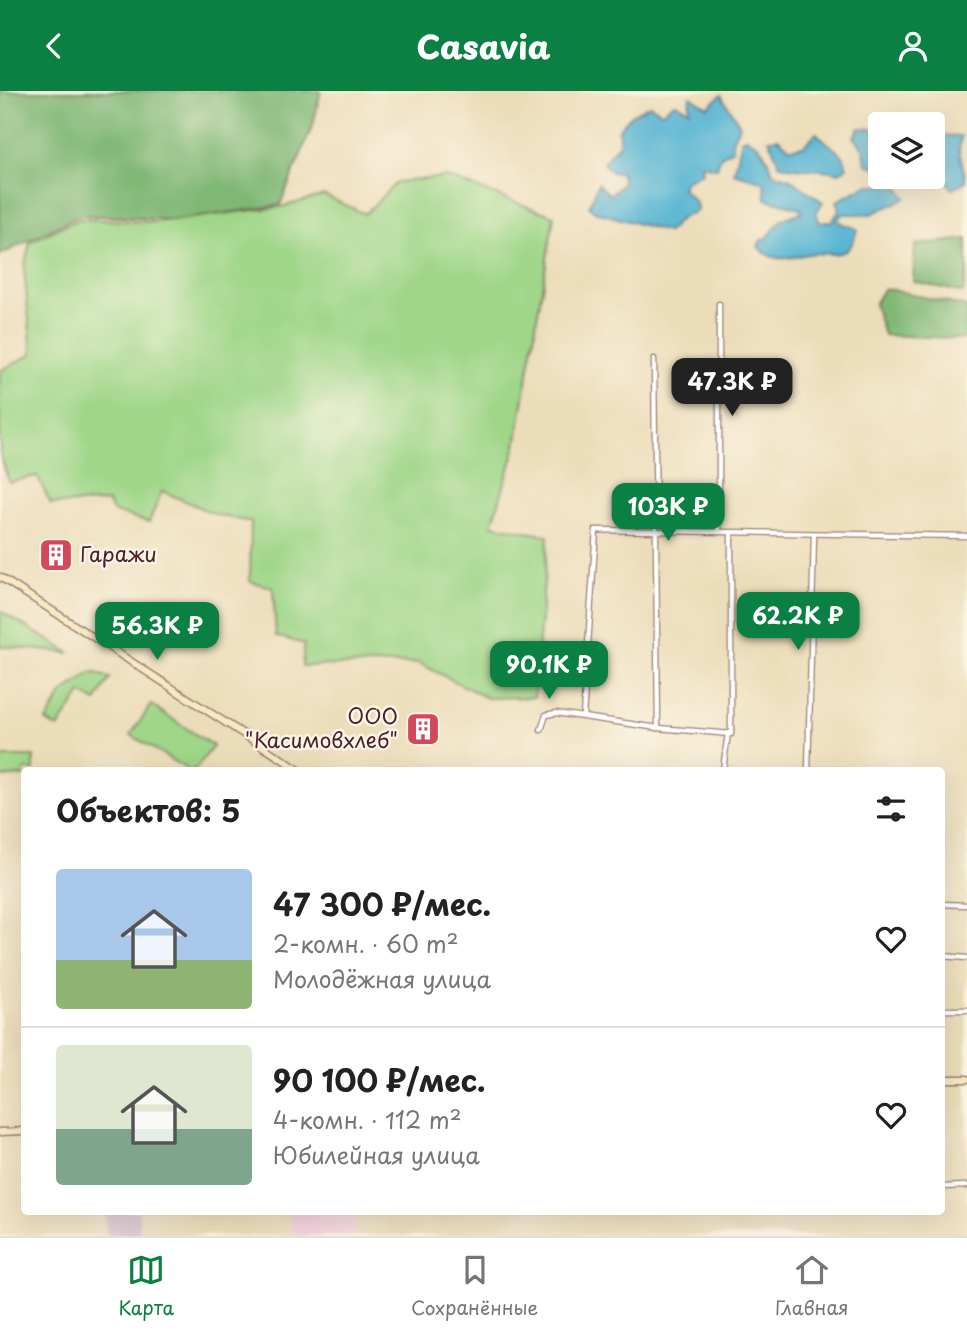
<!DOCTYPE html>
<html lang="ru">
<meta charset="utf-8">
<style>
:root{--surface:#fff;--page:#f2f2f2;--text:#222;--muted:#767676;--line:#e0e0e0;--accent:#0b8043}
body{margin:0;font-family:"Playpen Sans",sans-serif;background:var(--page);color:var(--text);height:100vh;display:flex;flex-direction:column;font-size:26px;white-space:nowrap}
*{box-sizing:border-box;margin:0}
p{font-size:23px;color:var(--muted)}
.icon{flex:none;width:38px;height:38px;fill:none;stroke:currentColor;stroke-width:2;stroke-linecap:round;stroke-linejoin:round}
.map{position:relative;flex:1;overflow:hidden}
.side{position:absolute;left:21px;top:676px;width:924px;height:448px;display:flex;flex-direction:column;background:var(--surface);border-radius:7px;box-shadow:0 7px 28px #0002}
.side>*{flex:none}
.tools{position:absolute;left:868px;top:21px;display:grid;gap:14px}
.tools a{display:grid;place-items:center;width:77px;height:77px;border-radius:7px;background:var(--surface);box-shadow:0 7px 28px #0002;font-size:35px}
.price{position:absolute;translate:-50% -60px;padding:0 16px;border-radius:14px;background:var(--accent);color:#fff;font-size:23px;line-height:46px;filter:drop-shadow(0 2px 4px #0008)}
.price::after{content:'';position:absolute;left:50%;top:42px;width:21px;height:16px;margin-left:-10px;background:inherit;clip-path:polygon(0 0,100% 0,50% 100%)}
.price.selected{background:#222;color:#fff}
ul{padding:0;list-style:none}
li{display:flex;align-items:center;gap:21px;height:175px;padding:0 35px}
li+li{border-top:2px solid var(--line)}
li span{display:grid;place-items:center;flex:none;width:196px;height:140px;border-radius:7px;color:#555}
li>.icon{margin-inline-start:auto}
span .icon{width:84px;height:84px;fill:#fffc;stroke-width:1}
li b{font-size:30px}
h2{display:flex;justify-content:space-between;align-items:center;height:84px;padding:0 35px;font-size:30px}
header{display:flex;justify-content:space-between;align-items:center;height:91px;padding:0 35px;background:var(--accent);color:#fff;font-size:32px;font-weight:800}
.menu{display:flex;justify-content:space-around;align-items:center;height:98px;border-top:2px solid var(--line);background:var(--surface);font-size:19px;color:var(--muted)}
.menu a{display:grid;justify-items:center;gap:4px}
.menu .selected{color:var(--accent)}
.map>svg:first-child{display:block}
</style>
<header><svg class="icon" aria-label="back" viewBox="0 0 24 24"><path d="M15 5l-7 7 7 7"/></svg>Casavia<svg class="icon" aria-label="person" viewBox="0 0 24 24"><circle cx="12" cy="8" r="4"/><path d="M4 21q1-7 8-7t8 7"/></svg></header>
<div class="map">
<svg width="967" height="1145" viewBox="0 0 967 1145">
<rect width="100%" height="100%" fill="#fcf5e5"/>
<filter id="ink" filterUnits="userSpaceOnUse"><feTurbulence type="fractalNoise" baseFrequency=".0143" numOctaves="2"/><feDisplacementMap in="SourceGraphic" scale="14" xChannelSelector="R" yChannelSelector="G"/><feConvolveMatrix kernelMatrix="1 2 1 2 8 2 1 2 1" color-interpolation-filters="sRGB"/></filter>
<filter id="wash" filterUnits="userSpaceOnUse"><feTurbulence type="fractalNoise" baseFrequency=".00686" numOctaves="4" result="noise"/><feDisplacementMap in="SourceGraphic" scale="28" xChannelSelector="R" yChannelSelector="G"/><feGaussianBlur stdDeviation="1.57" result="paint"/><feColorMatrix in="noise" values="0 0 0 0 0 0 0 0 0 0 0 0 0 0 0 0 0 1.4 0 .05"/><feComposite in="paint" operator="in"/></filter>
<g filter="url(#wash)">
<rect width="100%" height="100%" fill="#ecddba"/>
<path fill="#f4cfdd" d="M290,1120H354L357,1145H292Z"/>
<path fill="#d0bdcd" d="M104,1120H139L140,1145H107Z"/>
<g fill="#9fd688" stroke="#747a5a" stroke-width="2">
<path d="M446,86L554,125L516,355L492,434L548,445L534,606L487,607L419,572L302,575L304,553L276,545L273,497L250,490L251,431L217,424L162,400L149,431L114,421L108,411L51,413L37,385L9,391L0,362V280L32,263L24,177L30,151L79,128L156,131L281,116L324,104L365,123L397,91Z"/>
<path d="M0,520L70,562L0,555Z"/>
<path d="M92,581L110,587L96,611L81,602L58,637L46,630L62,603Z"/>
<path d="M151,614L213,655L195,679H188L131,644Z"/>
<path d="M0,666H34V679H24V685L0,686Z"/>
</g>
<g fill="#7fb774" stroke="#646b50" stroke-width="2">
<path d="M0,0H321L313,34L280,114L179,129L80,124L0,164Z"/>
<path d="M967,148V181L963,202L913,190L915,154Z"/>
<path d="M884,197L967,216V248L884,244L874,213Z"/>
</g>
<g fill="#54b4d2" stroke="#4f6a7e" stroke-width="2">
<path d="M721,4L740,34L732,50L733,58L721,65L717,77L701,74L702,82L685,90L682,97L696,112L697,120L681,127L668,141L596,121L589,116L598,93L610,104L623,93L621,82L611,81L603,72L619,52V38L631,24L650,14L662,21L675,12L689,19L690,5L708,16Z"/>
<path d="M859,37L873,38L880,51V75L878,77L866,73L864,58L854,46Z"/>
<path d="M816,42L843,65L847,76L839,82C819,76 797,81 779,73L769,48L778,47L790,57L803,55Z"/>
<path d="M933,44L961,45L959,59L966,90L952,98C941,84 942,76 945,59L933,64Z"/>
<path d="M747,47C761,52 768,68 773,82L790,88L823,111L816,122L820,132L832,130L839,120L837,110L867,94L898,96L906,107L871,123H842L837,130L857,138C855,145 854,153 848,158C837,167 822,160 809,163C788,166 776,174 758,156L761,149L767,147L782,128L802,121L800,117L766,108L764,91L734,82L742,48Z"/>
</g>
</g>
<g filter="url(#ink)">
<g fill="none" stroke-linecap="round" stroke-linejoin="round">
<g stroke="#9b7e72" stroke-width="7">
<g id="minor">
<path d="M719,213V441"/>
<path d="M654,268L658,637"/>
<path d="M583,625L596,439L967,445"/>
<path d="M541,639L546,624L556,622L658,637L731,643V443"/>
<path d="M723,679L728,642"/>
<path d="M808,679L814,444"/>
<path d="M942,813L967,814"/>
<path d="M942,865L967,867"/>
<path d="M942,919H967"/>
<path d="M942,1096L967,1095"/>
</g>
</g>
<g stroke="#9b7e72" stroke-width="9">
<g id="secondary">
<path d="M0,486L299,679"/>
<path d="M942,988H967"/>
<path d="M0,1041L24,1040"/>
</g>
</g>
<use href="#minor" stroke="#fff" stroke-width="4.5"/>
<use href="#secondary" stroke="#f7e9c3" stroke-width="6"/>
</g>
</g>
<defs>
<g id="building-square" transform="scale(1.75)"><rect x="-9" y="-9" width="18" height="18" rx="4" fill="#d1495b" stroke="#fcf5e5"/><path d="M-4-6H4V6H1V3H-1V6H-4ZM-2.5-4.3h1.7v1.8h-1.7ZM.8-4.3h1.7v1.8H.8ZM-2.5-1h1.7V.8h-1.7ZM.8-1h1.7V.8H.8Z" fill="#fff"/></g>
</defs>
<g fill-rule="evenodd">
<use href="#building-square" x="56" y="464"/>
<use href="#building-square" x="423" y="638"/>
</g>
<g text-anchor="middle" stroke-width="5" stroke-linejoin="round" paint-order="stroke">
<g font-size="21" fill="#4a1f2b" stroke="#fcf5e5" text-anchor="start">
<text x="80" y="471">Гаражи</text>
<text x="398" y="633" text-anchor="end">ООО<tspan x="398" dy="24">"Касимовхлеб"</tspan></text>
</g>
</g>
</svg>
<div class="tools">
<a><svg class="icon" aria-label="layers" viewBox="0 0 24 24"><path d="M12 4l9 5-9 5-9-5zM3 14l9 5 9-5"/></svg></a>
</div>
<b class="price selected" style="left:732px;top:327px">47.3K ₽</b>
<b class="price" style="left:668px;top:452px">103K ₽</b>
<b class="price" style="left:798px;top:561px">62.2K ₽</b>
<b class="price" style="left:157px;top:571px">56.3K ₽</b>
<b class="price" style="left:549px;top:610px">90.1K ₽</b>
<section class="side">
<h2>Объектов: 5<svg class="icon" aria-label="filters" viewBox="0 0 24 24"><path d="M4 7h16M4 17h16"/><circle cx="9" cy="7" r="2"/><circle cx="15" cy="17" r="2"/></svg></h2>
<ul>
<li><span style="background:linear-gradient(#a9c7e8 65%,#8fb573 0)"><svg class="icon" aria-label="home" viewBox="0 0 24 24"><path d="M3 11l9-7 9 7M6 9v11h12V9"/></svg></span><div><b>47 300 ₽/мес.</b><p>2-комн. · 60 m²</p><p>Молодёжная улица</p></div><svg class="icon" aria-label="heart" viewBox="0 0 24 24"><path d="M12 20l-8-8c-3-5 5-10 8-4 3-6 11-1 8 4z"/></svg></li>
<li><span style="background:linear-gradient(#dfe7d0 60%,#7fa58c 0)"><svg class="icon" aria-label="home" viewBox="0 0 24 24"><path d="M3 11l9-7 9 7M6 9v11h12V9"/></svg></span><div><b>90 100 ₽/мес.</b><p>4-комн. · 112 m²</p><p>Юбилейная улица</p></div><svg class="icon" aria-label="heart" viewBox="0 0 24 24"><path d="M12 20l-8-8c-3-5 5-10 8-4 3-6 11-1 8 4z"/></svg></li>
</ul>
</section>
</div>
<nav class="menu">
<a class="selected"><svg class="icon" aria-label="map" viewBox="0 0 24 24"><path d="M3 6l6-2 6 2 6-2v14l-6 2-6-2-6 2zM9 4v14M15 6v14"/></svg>Карта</a>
<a><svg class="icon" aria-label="saved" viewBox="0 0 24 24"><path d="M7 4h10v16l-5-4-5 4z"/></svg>Сохранённые</a>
<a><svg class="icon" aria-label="home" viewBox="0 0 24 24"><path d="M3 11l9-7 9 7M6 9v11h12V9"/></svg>Главная</a>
</nav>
